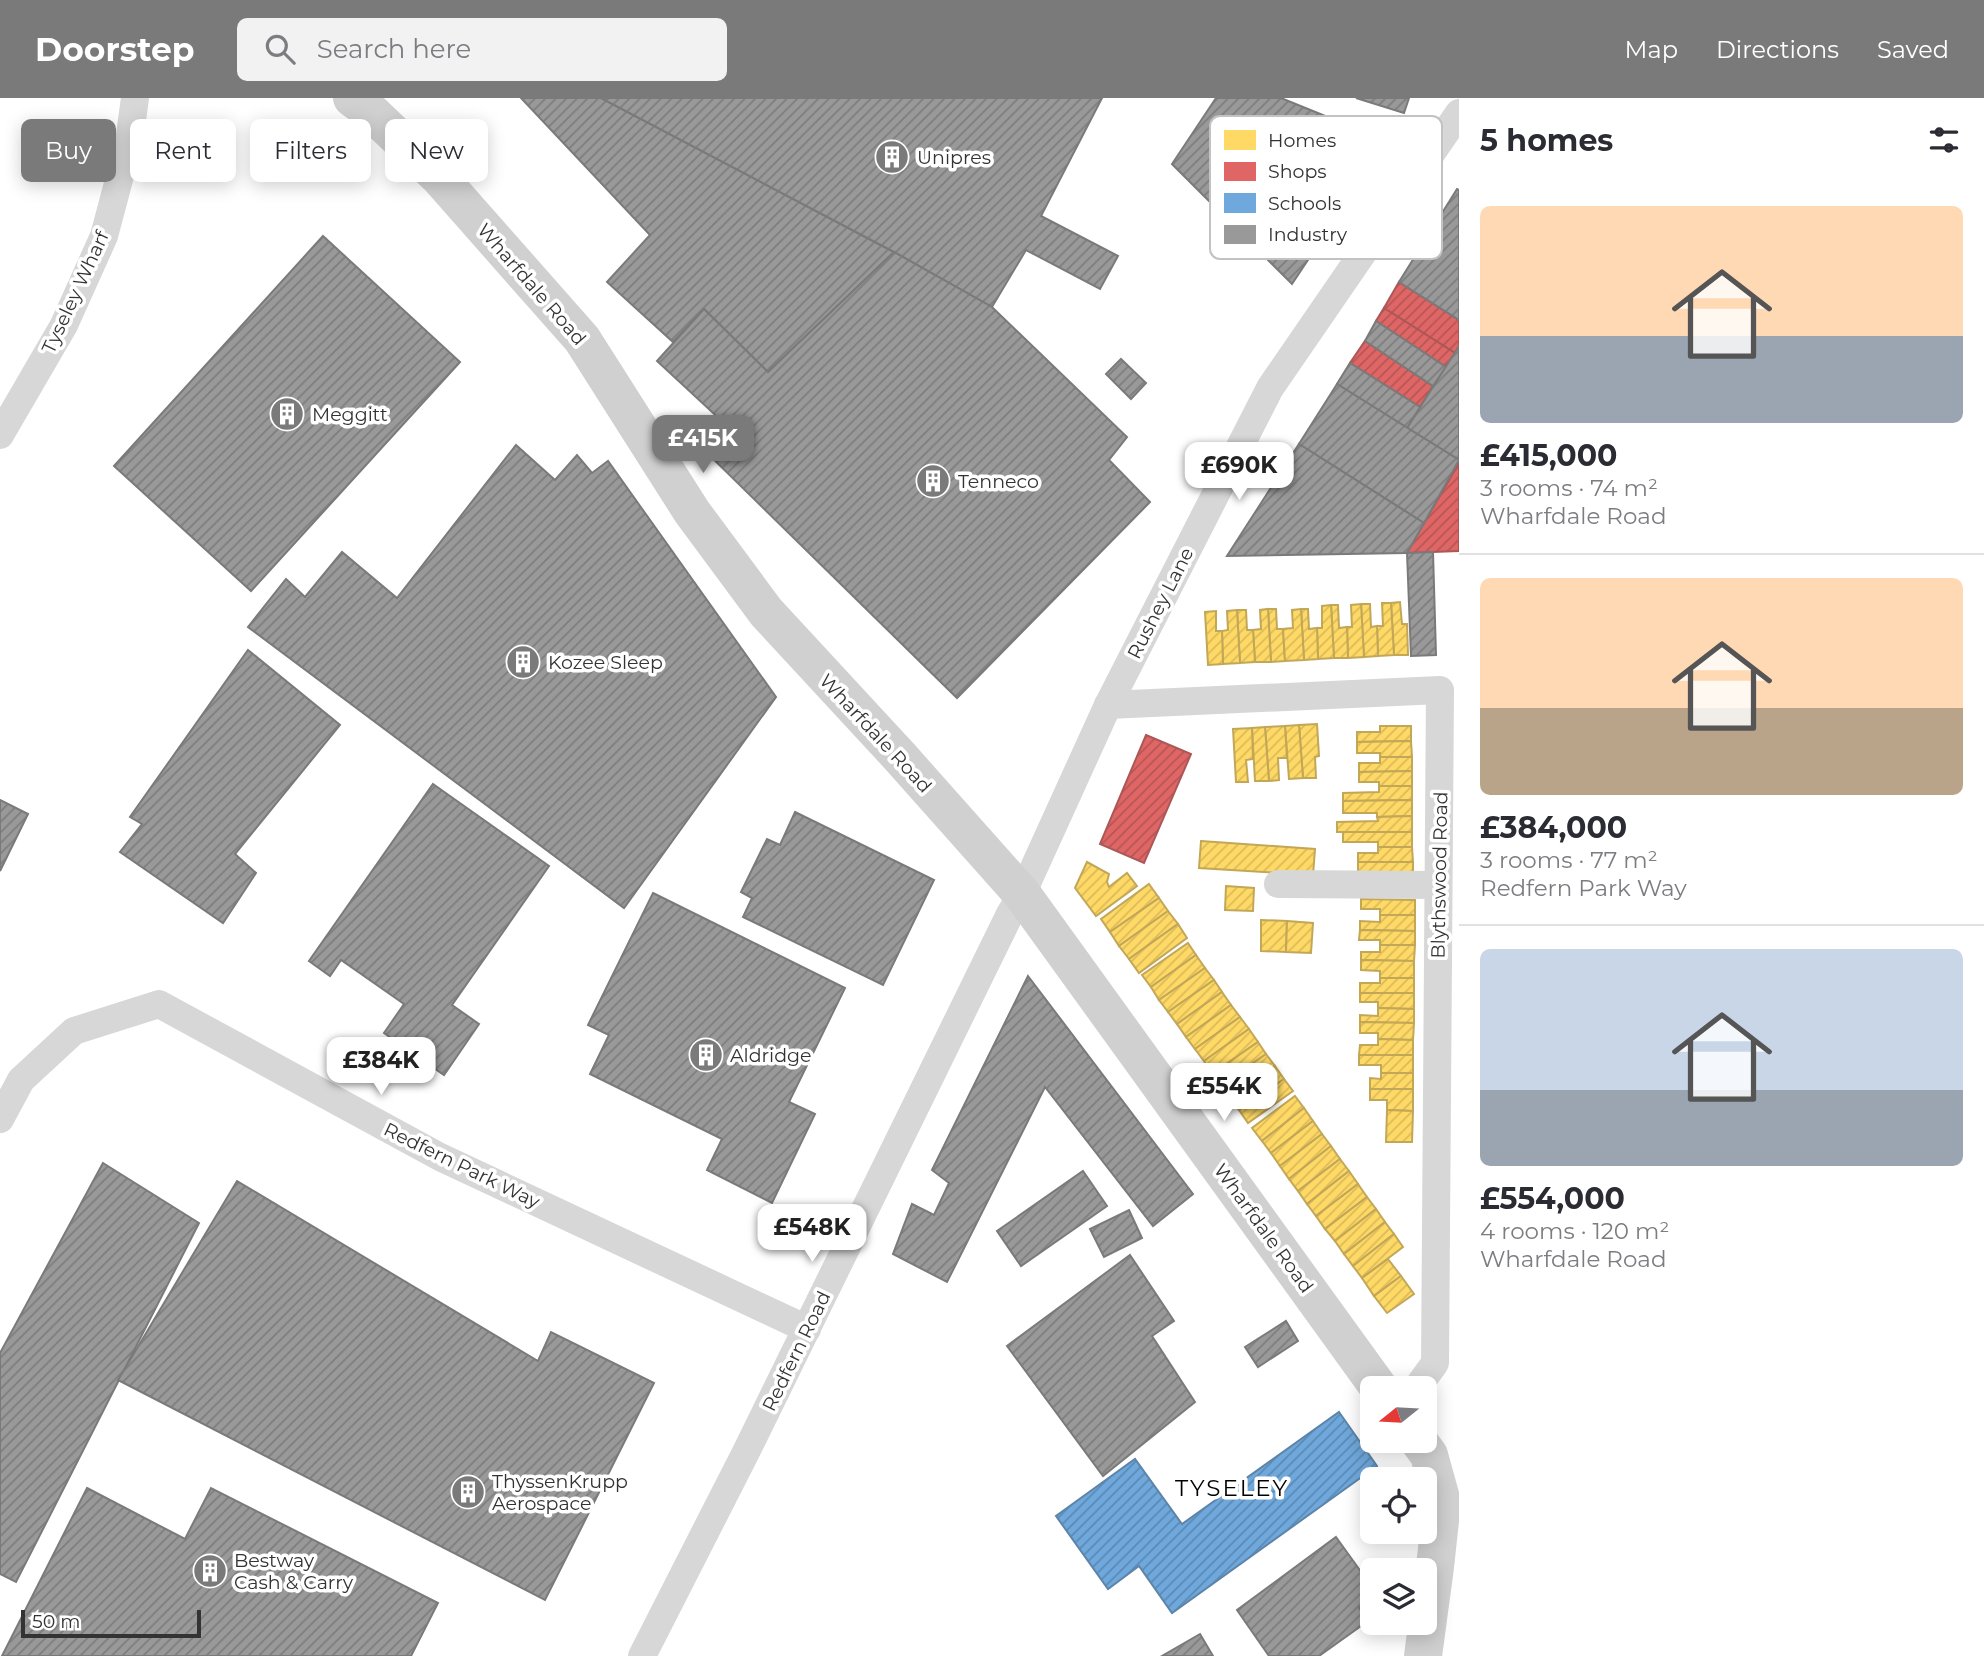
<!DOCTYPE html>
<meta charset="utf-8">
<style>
:root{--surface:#fff;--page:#f2f2f3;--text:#2b2b33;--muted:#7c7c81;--line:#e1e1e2;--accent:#7a7a7a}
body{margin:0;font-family:Montserrat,sans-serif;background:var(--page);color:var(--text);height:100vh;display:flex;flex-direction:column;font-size:26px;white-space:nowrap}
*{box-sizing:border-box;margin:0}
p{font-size:23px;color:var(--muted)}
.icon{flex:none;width:38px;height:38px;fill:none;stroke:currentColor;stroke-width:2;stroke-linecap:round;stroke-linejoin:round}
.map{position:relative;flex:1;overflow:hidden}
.sheet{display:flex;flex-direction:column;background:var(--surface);width:525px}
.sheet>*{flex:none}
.hud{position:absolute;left:21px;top:21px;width:665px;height:63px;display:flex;gap:14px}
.needle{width:46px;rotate:252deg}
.controls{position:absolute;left:1360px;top:1278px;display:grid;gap:14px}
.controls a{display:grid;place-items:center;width:77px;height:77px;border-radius:10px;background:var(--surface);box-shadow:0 4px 18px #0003;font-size:35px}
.scale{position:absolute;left:21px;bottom:18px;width:180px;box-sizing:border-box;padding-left:7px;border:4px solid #333;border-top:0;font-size:19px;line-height:24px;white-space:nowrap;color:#333;-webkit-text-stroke:5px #fff;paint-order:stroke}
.price{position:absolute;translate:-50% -60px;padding:0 16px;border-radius:14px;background:#fff;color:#222;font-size:23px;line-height:46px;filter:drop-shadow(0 2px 4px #0008)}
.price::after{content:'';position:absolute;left:50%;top:42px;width:21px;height:16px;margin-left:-10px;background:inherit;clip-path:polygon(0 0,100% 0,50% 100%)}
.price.on{background:var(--accent);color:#fff}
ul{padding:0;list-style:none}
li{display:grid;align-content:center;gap:14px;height:371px;padding:0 21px}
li+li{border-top:2px solid var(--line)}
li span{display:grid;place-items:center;height:217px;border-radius:10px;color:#555}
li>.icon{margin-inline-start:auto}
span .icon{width:126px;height:126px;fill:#fffc;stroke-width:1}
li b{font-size:30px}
h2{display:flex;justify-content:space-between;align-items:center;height:84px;padding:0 21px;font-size:30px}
.pill{padding:0 24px;border-radius:10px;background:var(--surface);box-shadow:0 4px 18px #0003;font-size:24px;line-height:63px}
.pill.on{background:var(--accent);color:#fff}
header{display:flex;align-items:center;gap:42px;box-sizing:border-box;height:98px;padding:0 35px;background:var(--accent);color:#fff}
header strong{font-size:33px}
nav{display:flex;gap:38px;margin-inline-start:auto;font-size:24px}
.search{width:490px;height:63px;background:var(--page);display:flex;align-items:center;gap:18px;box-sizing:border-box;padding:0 24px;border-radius:10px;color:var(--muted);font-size:26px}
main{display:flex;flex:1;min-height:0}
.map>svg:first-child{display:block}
</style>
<header>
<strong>Doorstep</strong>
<div class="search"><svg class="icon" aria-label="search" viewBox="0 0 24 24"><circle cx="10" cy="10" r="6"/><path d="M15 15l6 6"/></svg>Search here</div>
<nav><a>Map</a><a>Directions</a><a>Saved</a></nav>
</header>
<main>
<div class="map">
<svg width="1459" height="1558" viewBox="0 0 1459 1558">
<defs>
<pattern id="homes-hatch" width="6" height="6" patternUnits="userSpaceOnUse" patternTransform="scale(1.75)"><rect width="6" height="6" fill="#ffd966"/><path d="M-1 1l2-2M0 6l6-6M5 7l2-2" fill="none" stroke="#dbbb59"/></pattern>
<pattern id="shops-hatch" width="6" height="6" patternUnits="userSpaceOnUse" patternTransform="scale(1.75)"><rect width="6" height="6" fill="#e06666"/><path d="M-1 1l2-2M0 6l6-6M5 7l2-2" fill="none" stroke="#b65555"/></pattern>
<pattern id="schools-hatch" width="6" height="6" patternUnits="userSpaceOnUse" patternTransform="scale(1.75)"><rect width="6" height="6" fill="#6fa8dc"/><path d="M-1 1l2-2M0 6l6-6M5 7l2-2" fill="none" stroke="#5c89b3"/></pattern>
<pattern id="industry-hatch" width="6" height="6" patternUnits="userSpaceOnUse" patternTransform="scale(1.75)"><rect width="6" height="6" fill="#999"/><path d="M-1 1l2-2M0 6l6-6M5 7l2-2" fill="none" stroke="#7d7d7d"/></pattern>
</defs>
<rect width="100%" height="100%" fill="#fff"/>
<g fill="url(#homes-hatch)" stroke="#c2a757" stroke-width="2">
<path d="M1400,504L1402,526H1407L1408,557H1394L1391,505Z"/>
<path d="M1382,505H1391L1394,557L1378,558L1377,528H1383Z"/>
<path d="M1361,506H1370L1371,529L1377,528L1378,558L1364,559Z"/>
<path d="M1361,506L1364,559L1348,560L1347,529H1352L1351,507Z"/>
<path d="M1331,507H1338L1339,530L1347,529L1348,560H1334Z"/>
<path d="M1331,507L1334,560L1318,561L1317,530H1322V508Z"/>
<path d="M1268,511H1276L1277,531H1283L1285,563L1271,564Z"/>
<path d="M1268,511L1271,564H1255L1253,532L1261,531L1260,512Z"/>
<path d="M1301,511H1308L1309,531L1317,530L1318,561L1304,562Z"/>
<path d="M1301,511L1304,562L1285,563L1283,531L1293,530L1292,512Z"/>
<path d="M1237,512H1246L1247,532H1253L1255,564L1240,565Z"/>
<path d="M1237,512L1240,565L1223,566L1222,533L1228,532L1227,513Z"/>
<path d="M1216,513V533H1222L1223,566L1208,567L1205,514Z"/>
<path d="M1317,626L1319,658L1315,659L1316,680H1303L1299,627Z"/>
<path d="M1299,627L1303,680L1289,681L1285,628Z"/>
<path d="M1285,628L1287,660H1278L1279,682L1269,683L1265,629Z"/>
<path d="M1380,628H1411V643L1357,644V634H1380Z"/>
<path d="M1265,629L1269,683H1255L1252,630Z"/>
<path d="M1252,630L1253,661L1246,662L1248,684H1236L1233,631Z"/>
<path d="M1411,643L1412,659H1380V655H1357V644Z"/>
<path d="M1380,659H1412V673L1359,674V665H1380Z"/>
<path d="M1412,673V688H1379V684H1359V674Z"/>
<path d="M1379,688H1412V702L1343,703V695L1379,694Z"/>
<path d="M1412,702V718L1377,719V715H1343V703Z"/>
<path d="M1412,718V734H1337V724L1378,723L1377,719Z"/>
<path d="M1343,734H1412V749H1378V744H1343Z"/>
<path d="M1201,743L1315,751L1313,777L1199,770Z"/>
<path d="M1378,749H1412L1413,764H1358V755H1378Z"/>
<path d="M1087,764L1109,776L1107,784L1109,789L1127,775L1137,788L1096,818L1075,790Z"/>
<path d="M1358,764H1413V779L1358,774Z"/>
<path d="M1149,786L1159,800L1110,834L1101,821Z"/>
<path d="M1226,788L1254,790L1253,813L1225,812Z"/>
<path d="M1159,800L1168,813L1119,848L1110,834Z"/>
<path d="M1361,801L1415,802V817H1380V811H1361Z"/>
<path d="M1168,813L1178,826L1129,861L1119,848Z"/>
<path d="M1380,817H1415V833L1360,832V823L1380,824Z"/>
<path d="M1261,822L1287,823L1286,854L1261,853Z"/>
<path d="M1287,823L1313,825L1311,855L1286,854Z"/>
<path d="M1178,826L1187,840L1139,875L1129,861Z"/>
<path d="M1360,832L1415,833V847H1380V842H1359Z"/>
<path d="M1188,845L1196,857L1151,889L1142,877Z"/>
<path d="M1380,847H1415L1414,863L1361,862V854H1380Z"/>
<path d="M1196,857L1205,870L1159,902L1151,889Z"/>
<path d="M1361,862L1414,863V880H1380V873L1361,872Z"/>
<path d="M1205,870L1214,882L1168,914L1159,902Z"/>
<path d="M1380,880H1414V895H1360V885H1380Z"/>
<path d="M1214,882L1222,894L1177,926L1168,914Z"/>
<path d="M1222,894L1231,907L1186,939L1177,926Z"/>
<path d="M1360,895H1414V911L1378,910V904H1360Z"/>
<path d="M1231,907L1240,919L1195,951L1186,939Z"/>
<path d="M1378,910L1414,911V925L1360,924V917L1378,918Z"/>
<path d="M1240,919L1249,931L1204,963L1195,951Z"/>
<path d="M1360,924L1414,925L1413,942L1378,941V935H1360Z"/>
<path d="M1249,931L1258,944L1212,976L1204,963Z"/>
<path d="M1378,941L1413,942V957H1359L1360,947H1378Z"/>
<path d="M1258,944L1266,956L1221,988L1212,976Z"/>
<path d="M1266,956L1275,968L1230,1000L1221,988Z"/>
<path d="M1359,957H1413V975H1381V967H1359Z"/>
<path d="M1275,968L1284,981L1239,1012L1230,1000Z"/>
<path d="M1381,975H1413V991H1370V980L1381,981Z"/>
<path d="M1284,981L1293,993L1248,1025L1239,1012Z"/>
<path d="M1370,991H1413V1013L1387,1012V1002H1370Z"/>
<path d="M1295,998L1304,1010L1262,1043L1252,1030Z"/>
<path d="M1304,1010L1313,1023L1271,1055L1262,1043Z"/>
<path d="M1387,1012L1413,1013L1412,1044H1386Z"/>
<path d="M1313,1023L1322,1036L1280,1068L1271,1055Z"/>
<path d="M1322,1036L1331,1048L1289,1081L1280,1068Z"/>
<path d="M1331,1048L1340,1061L1298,1093L1289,1081Z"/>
<path d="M1340,1061L1349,1073L1307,1106L1298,1093Z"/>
<path d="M1349,1073L1358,1086L1316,1118L1307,1106Z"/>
<path d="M1358,1086L1367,1099L1325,1131L1316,1118Z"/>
<path d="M1367,1099L1376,1111L1335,1143L1325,1131Z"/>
<path d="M1376,1111L1385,1124L1344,1156L1335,1143Z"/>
<path d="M1385,1124L1394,1136L1353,1168L1344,1156Z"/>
<path d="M1394,1136L1403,1149L1362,1180L1353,1168Z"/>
<path d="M1388,1161L1401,1178L1374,1198L1362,1180Z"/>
<path d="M1401,1178L1414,1196L1387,1215L1374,1198Z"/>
</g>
<g fill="url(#shops-hatch)" stroke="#ac5757" stroke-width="2">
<path d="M1399,184L1459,222V248L1455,255L1384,210Z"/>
<path d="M1384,210L1455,255L1446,269L1376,223Z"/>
<path d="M1365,243L1433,288L1420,309L1350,265Z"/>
<path d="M1459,365V453L1407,455L1424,425Z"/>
<path d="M1146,637L1191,656L1144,765L1100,746Z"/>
</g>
<path fill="url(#schools-hatch)" stroke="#5d85a9" stroke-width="2" d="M1339,1314L1377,1368L1172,1515L1139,1468L1108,1491L1056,1418L1135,1361L1182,1426Z"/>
<g fill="url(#industry-hatch)" stroke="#7a7a7a" stroke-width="2">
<path d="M521,0H601L894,154L768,274L704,211L673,244L607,184L650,137Z"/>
<path d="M601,0H1102L1041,118L1118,158L1100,191L1026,152L992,209L894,154Z"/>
<path d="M1216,0H1281L1387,43L1292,186L1172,66Z"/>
<path d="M1356,0H1409L1404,15Z"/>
<path d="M1457,91L1459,92V222L1399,184Z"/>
<path d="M323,138L460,264L251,493L114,368Z"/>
<path d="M894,154L992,209L1127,339L1109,362L1150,404L957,600L703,351L725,326L657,263L704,211L768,274Z"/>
<path d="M1376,223L1446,269L1433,288L1365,243Z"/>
<path d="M1459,248V362L1407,330Z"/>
<path d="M1121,261L1146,285L1131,301L1106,276Z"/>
<path d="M1350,265L1420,309L1407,330L1337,286Z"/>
<path d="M1337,286L1459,362L1424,425L1299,346Z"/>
<path d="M1299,346L1424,425L1407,455L1227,458Z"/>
<path d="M516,347L555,382L577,357L592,375L608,363L776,599L624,810L248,529L286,481L305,499L342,454L397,500Z"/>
<path d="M1433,454L1436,557L1411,558L1407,455Z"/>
<path d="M248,552L340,627L235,756L256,775L223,825L120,754L142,726L130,719Z"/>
<path d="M433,686L549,768L452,907L479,926L444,977L384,935L404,906L341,862L330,878L309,863Z"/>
<path d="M0,702L28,716L0,773Z"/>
<path d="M795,714L934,782L883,887L743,819L752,800L741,794L767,741L780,747Z"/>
<path d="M653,795L845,890L789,1004L815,1016L772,1105L707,1072L722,1041L590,976L609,937L588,927Z"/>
<path d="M1028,878L1193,1096L1153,1128L1045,989L947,1184L893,1156L912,1106L934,1117L949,1085L932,1072Z"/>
<path d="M103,1065L199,1125L16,1484L0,1476V1255Z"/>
<path d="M1083,1073L1107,1108L1021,1168L997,1133Z"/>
<path d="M237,1083L538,1263L551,1234L654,1285L545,1502L118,1282Z"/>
<path d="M1129,1112L1142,1140L1104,1159L1090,1131Z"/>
<path d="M1130,1157L1174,1223L1152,1238L1195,1304L1103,1378L1007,1248Z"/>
<path d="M1286,1223L1298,1243L1258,1269L1245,1249Z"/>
<path d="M87,1390L185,1441L211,1390L438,1505L411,1558H2Z"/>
<path d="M1336,1439L1372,1489V1498L1359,1510L1368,1523L1319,1558H1269L1237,1512Z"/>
<path d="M1200,1536L1213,1558H1162Z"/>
</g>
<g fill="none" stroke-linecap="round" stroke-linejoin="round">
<g stroke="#d7d7d7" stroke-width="28">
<path d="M0,337L64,227L104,138L129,44L135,0"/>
<path d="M1108,607L1440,592L1435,1265L1417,1290"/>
<path d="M1278,786L1438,787"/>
<path d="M0,1021L21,982L74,933L159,906L440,1059L807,1231"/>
<path d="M642,1558L746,1354L1010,816L1022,796L1108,607L1270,290L1459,15"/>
</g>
<g stroke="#d0d0d0" stroke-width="38">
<path d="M352,0L371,14L439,79L582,241L692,414L766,514L901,660L1022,796L1379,1290"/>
<path d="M1418,1342L1429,1357L1442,1404L1435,1469L1423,1558"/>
</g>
</g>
<defs>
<g id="building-disc" transform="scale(1.75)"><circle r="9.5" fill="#7a7a7a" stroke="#fff"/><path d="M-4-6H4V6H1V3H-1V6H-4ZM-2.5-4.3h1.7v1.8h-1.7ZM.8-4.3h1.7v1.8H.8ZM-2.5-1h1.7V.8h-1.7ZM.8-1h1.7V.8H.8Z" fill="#fff"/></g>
</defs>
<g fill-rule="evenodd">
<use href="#building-disc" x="892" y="59"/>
<use href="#building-disc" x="287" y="316"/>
<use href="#building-disc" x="933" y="383"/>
<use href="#building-disc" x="523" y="564"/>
<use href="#building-disc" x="706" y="957"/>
<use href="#building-disc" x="468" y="1394"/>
<use href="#building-disc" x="210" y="1473"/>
</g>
<g text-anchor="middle" stroke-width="7" stroke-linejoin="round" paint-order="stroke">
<g font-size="19" fill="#333" stroke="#fff" text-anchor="start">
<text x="917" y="66">Unipres</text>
<text x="312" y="323">Meggitt</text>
<text x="958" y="390">Tenneco</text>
<text x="548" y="571">Kozee Sleep</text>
<text x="730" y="964">Aldridge</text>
<text x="492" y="1390">ThyssenKrupp<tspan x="492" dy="22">Aerospace</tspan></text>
<text x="234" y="1469">Bestway<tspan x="234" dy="22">Cash &amp; Carry</tspan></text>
</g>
<g font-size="19" fill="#333" stroke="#fff">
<text transform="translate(532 186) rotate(49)" y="7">Wharfdale Road</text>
<text transform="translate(75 194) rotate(-65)" y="7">Tyseley Wharf</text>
<text transform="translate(1160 505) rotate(-63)" y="7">Rushey Lane</text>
<text transform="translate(876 635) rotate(47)" y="7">Wharfdale Road</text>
<text transform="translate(1439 777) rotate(-89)" y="7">Blythswood Road</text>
<text transform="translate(462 1067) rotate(26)" y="7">Redfern Park Way</text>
<text transform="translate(1264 1130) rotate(54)" y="7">Wharfdale Road</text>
<text transform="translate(796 1253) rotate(-64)" y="7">Redfern Road</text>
</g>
<g font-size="23" letter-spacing="2" fill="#000" stroke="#fff">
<text x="1232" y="1398">TYSELEY</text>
</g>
</g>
<rect x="1210" y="18" width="232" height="143" rx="10" fill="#fff" stroke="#c2c2c2" stroke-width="2"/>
<rect x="1224" y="32" width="32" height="20" fill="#ffd966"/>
<rect x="1224" y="64" width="32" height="19" fill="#e06666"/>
<rect x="1224" y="95" width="32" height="20" fill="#6fa8dc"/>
<rect x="1224" y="127" width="32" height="19" fill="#999"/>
<g font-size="19" fill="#333">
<text x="1268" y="49">Homes</text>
<text x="1268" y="80">Shops</text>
<text x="1268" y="112">Schools</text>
<text x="1268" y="143">Industry</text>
</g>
</svg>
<div class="controls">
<a><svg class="needle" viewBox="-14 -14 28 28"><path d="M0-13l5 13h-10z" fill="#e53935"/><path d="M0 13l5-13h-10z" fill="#7c7c81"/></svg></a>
<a><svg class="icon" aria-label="locate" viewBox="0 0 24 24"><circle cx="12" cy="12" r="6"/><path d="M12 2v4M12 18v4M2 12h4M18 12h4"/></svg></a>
<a><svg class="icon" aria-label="layers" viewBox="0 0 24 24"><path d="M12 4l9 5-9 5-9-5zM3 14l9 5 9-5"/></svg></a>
</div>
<div class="scale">50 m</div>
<b class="price on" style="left:703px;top:377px">£415K</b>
<b class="price" style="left:1239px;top:404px">£690K</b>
<b class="price" style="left:381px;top:999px">£384K</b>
<b class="price" style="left:1224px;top:1025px">£554K</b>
<b class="price" style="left:812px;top:1166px">£548K</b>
<div class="hud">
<a class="pill on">Buy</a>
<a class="pill">Rent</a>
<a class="pill">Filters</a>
<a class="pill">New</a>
</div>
</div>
<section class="sheet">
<h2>5 homes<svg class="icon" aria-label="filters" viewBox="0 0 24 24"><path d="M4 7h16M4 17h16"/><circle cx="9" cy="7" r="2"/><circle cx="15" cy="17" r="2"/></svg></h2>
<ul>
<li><span style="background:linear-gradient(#ffd9b3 60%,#9aa5b1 0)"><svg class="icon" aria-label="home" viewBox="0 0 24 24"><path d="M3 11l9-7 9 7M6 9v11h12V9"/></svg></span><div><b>£415,000</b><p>3 rooms · 74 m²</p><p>Wharfdale Road</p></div></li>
<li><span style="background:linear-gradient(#ffd9b3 60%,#b9a48a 0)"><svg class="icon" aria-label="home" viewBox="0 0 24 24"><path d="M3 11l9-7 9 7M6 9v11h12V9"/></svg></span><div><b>£384,000</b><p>3 rooms · 77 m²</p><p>Redfern Park Way</p></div></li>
<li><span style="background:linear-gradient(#c9d6e8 65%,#9aa5b1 0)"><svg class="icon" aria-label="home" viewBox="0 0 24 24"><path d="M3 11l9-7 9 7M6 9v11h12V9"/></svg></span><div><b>£554,000</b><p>4 rooms · 120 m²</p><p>Wharfdale Road</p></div></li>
</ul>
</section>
</main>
